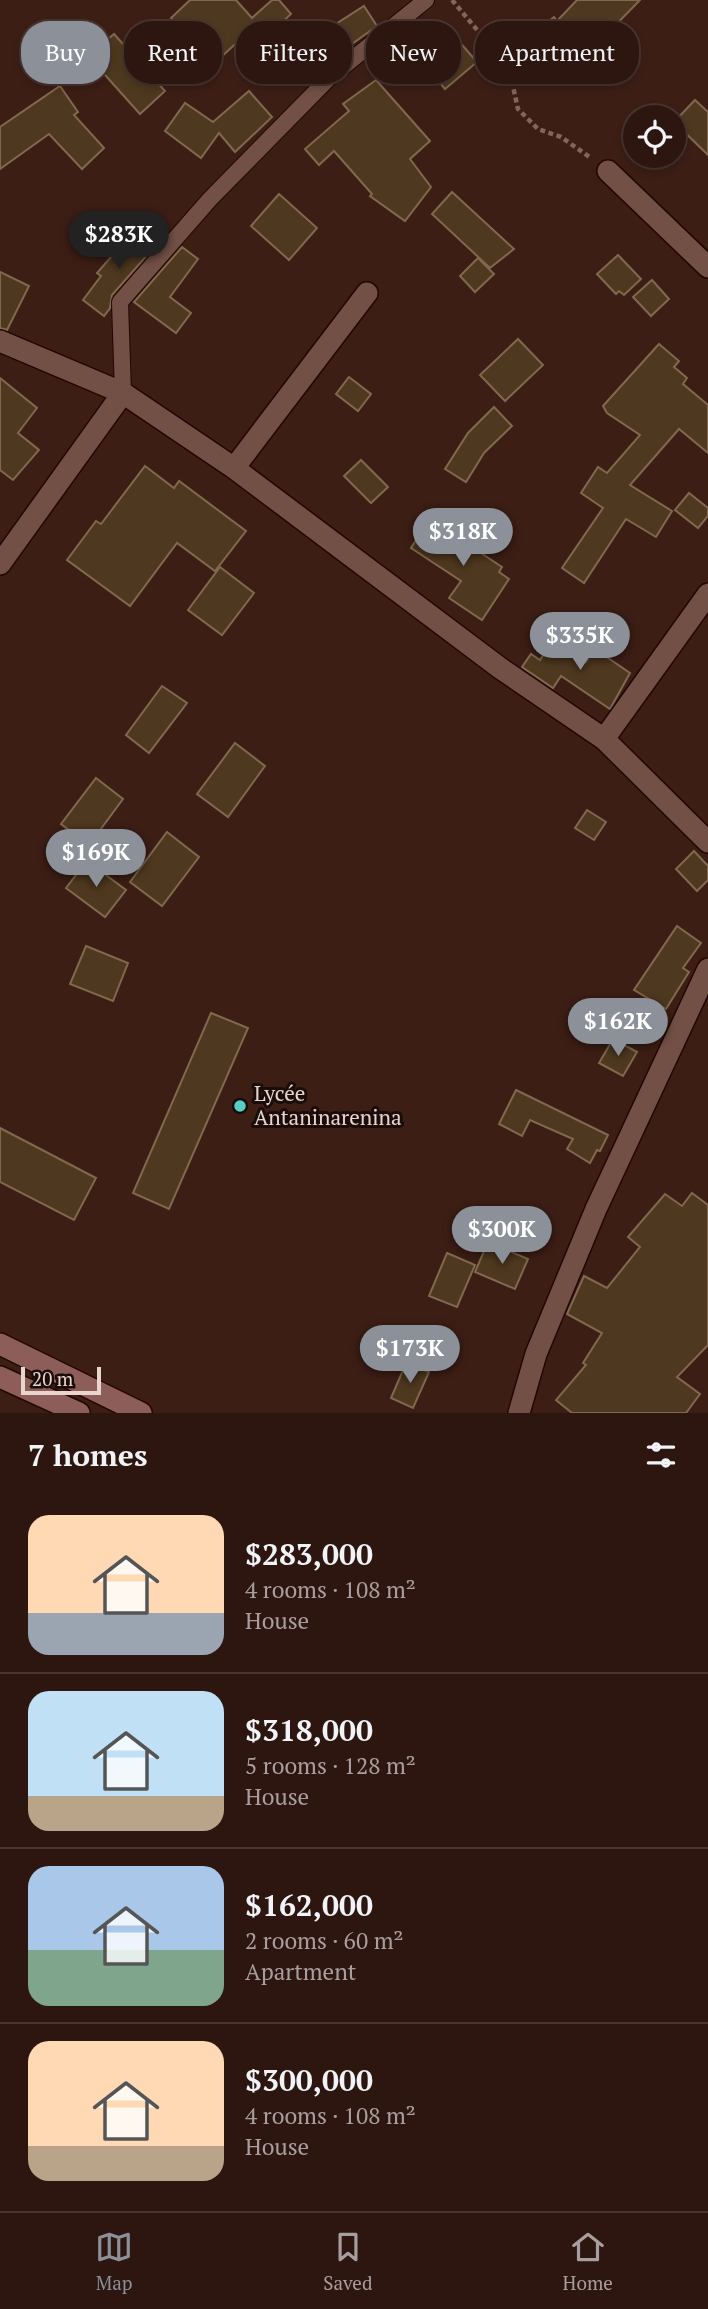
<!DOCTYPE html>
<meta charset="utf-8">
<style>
:root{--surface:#2d1610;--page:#39231e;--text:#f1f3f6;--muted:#a79f9f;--line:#483530;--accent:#8c9099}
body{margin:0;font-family:"PT Serif",serif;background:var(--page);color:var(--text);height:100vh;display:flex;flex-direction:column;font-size:26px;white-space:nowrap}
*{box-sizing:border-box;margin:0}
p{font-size:23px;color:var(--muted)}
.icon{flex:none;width:38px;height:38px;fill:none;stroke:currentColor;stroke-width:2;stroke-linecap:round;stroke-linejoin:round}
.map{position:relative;height:1413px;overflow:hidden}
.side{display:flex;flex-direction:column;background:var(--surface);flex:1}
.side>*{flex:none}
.top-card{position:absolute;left:21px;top:21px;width:667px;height:63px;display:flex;gap:14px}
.buttons{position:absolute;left:623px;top:105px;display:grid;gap:14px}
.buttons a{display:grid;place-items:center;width:63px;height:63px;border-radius:50%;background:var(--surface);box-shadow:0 4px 10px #0003,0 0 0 2px var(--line);font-size:35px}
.scale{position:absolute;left:21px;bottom:18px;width:80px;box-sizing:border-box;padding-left:7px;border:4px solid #e9d4ce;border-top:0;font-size:19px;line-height:24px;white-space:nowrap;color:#e9d4ce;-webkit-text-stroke:5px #1a0c08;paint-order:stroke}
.price{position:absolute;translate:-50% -60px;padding:0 16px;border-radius:24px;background:var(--accent);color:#fff;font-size:23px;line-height:46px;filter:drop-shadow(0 2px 4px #0008)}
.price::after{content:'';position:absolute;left:50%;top:42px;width:21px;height:16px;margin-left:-10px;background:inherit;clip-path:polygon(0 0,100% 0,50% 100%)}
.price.current{background:#222;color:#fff}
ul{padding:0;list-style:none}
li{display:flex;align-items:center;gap:21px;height:175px;padding:0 28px}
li+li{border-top:2px solid var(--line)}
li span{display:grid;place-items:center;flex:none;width:196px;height:140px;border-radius:21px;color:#555}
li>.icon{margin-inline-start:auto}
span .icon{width:84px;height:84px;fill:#fffc;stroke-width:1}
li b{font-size:30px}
h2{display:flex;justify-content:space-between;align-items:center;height:84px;padding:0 28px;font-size:30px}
.chip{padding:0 24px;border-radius:28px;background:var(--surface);box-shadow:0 4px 10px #0003,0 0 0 2px var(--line);font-size:24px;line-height:63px}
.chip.current{background:var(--accent);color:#fff}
.menu{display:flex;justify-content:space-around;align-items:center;height:98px;border-top:2px solid var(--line);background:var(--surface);font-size:19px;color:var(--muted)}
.menu a{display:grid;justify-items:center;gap:4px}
.menu .current{color:var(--accent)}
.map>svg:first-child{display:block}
</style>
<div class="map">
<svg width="708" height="1413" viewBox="0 0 708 1413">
<rect width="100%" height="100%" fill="#3c1e15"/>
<g fill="#4e381f" stroke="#81684e" stroke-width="2">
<path d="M190,0H236L252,18L272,0H279L291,14L265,38L255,26L220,58L196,32L189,38L171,18Z"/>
<path d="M577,0H640L602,39L596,32L559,64L534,34L554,17L557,21Z"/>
<path d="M364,6L377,26L342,51L328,29Z"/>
<path d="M114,34L165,91L140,114L88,56Z"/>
<path d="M456,38L477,62L445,89L425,65Z"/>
<path d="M376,80L430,141L410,159L431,187L405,221L370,196L372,194L334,151L319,165L305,149L349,111L343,104Z"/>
<path d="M60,86L78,112L74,115L104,148L82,169L49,134L0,169V127Z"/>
<path d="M249,91L272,117L235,152L219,133L201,158L165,131L185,103L213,122Z"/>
<path d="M695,100L708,112V155L674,122Z"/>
<path d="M452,192L514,249L490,268L432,214Z"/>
<path d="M279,194L317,228L289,260L251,226Z"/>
<path d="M157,229L165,235L112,295L110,308L104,316L83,300L101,276L97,273L130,235L145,246Z"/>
<path d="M182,247L198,259L170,297L191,313L176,333L134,302Z"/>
<path d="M618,255L641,279L624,295L619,291L616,294L597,274Z"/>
<path d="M478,258L494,274L475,292L460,276Z"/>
<path d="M0,272L29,286L7,330L0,328Z"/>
<path d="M652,280L669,299L651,316L633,297Z"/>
<path d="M518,339L543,365L505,401L480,375Z"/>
<path d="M659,344L679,361L674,367L687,378L683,384L708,405V453L679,429L630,485L672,511L656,537L626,519L584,583L562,568L603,508L581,493L598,467L607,473L640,435L607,413L603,406Z"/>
<path d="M349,377L371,394L358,411L336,394Z"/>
<path d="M0,378L37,408L18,433L39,450L13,480L0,470Z"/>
<path d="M494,407L512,426L484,453L466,482L445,469L468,433Z"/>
<path d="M361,460L388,487L371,503L344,476Z"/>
<path d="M145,466L174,488L179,481L246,531L215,571L177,543L130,606L67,560L96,521L101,524Z"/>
<path d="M689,493L708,508V516L698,528L675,510Z"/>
<path d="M430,519L502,567L499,572L509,579L482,620L449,598L461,581L411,548Z"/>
<path d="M220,567L254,593L222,635L188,610Z"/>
<path d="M553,640L586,662L595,649L630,673L610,709L561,676L553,688L522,667L531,654L540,660Z"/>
<path d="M162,686L187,703L149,753L126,735Z"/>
<path d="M235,743L265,766L228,817L197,794Z"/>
<path d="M96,778L123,799L89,845L61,824Z"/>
<path d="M587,810L606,822L594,840L575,828Z"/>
<path d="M167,832L199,857L162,906L130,882Z"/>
<path d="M694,851L708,866V880L697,891L676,869Z"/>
<path d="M87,861L126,890L105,917L66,888Z"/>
<path d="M677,926L701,943L683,968L689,972L666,1009L634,990Z"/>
<path d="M86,946L128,963L113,1001L70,984Z"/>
<path d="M211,1013L248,1028L169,1209L133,1193Z"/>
<path d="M613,1039L637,1052L623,1076L599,1063Z"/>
<path d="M516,1090L608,1135L600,1151L597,1150L590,1163L567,1149L573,1139L530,1120L522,1136L499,1124Z"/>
<path d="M0,1128L96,1178L74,1220L0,1182Z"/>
<path d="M692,1193L708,1205V1345L677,1377L700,1394L686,1413H572L556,1400L586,1365L583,1363L602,1333L567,1314L584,1276L607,1288L640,1247L628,1237L665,1194L682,1206Z"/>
<path d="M488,1242L528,1259L515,1289L475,1272Z"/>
<path d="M447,1253L475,1265L457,1307L429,1296Z"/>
<path d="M406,1363L429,1372L413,1408L391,1398Z"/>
</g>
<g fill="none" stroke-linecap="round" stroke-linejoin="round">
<g stroke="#220702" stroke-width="18">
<path id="lane" d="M123,393L120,302L210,199L329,78L426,0"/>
</g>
<g stroke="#220702" stroke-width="24">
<g id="street">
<path d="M608,171L708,267"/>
<path d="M0,341L123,393"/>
<path d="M234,468L367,293"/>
<path d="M0,564L123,393L234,468L500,668L604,739L708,842"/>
<path d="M604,739L708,594"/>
<path d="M519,1413L536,1354L596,1209L708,969"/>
</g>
</g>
<g stroke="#220702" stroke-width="24">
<g id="secondary">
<path d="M0,1344L141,1413"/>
<path d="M0,1377L79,1413"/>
</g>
</g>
<path stroke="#80665e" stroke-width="4.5" stroke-dasharray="5 3.5" stroke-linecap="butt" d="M452,0L509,68L518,109L538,129L561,137L591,158"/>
<use href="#lane" stroke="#725045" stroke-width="16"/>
<use href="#street" stroke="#725045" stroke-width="21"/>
<use href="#secondary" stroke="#8d5d5a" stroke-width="21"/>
</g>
<circle fill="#56cec4" stroke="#1a0c08" stroke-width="2.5" cx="240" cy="1106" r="7"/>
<g text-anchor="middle" stroke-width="6" stroke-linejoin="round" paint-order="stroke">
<g font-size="21" fill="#e9d4ce" stroke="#1a0c08" text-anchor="start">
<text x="254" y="1101">Lycée<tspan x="254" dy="24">Antaninarenina</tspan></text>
</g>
</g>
</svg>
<div class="buttons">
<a><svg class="icon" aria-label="locate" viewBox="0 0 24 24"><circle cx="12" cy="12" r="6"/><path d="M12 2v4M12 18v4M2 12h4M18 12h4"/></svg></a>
</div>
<div class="scale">20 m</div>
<b class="price current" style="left:119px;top:271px">$283K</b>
<b class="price" style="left:463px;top:568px">$318K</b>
<b class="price" style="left:580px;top:672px">$335K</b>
<b class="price" style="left:96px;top:889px">$169K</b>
<b class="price" style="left:618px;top:1058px">$162K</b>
<b class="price" style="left:502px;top:1266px">$300K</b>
<b class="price" style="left:410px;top:1385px">$173K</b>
<div class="top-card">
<a class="chip current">Buy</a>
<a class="chip">Rent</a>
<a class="chip">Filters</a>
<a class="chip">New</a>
<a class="chip">Apartment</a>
</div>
</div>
<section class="side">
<h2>7 homes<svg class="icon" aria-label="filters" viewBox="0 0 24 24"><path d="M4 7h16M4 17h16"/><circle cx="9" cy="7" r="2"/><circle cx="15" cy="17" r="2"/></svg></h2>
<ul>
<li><span style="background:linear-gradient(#ffd9b3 70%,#9aa5b1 0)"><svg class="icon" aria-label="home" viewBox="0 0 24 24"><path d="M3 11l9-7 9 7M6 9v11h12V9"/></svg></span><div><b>$283,000</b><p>4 rooms · 108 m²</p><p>House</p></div></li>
<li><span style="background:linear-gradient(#bfe0f5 75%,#b9a48a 0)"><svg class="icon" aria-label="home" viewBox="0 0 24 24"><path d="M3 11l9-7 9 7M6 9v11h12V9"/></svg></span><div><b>$318,000</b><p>5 rooms · 128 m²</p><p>House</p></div></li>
<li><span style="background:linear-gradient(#a9c7e8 60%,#7fa58c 0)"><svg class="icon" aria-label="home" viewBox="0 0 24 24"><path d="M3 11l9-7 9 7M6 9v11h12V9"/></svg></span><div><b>$162,000</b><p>2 rooms · 60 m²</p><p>Apartment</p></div></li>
<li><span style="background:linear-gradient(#ffd9b3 75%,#b9a48a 0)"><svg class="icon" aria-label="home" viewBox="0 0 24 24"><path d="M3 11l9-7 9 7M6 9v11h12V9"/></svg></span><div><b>$300,000</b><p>4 rooms · 108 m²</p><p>House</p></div></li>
</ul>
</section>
<nav class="menu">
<a class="current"><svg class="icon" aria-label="map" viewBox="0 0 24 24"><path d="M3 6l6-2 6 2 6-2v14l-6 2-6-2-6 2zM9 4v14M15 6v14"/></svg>Map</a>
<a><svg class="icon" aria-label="saved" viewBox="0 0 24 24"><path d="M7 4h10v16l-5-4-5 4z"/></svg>Saved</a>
<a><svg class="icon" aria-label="home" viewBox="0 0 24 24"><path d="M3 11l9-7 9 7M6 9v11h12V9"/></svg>Home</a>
</nav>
